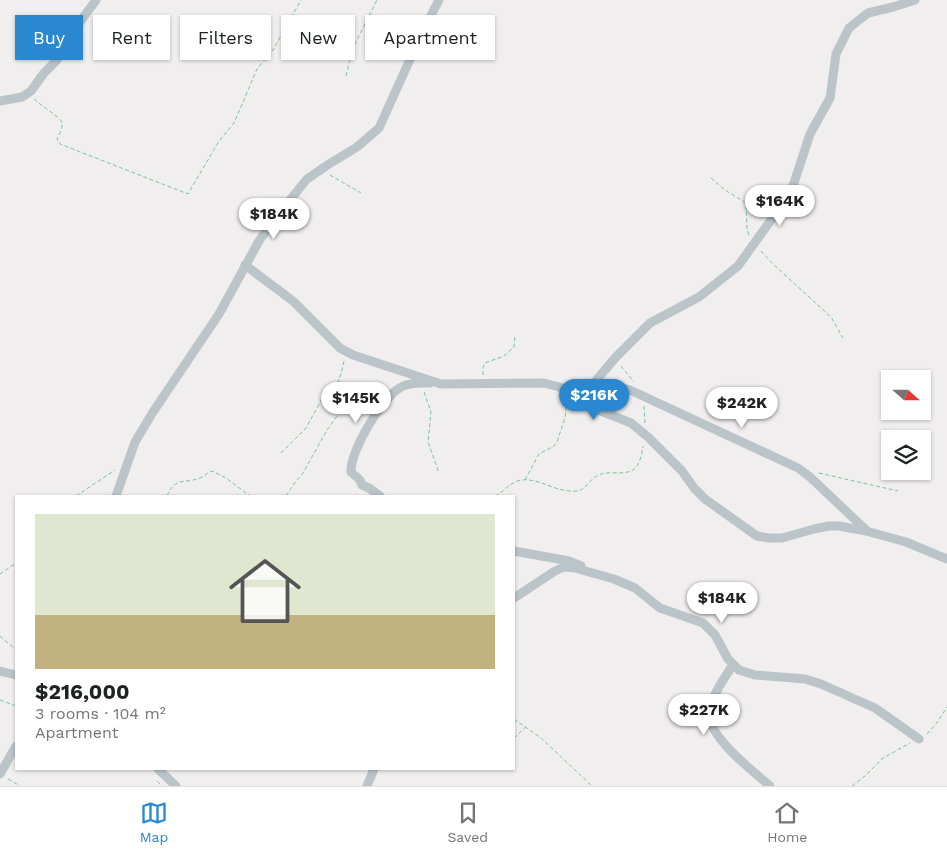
<!DOCTYPE html>
<meta charset="utf-8">
<style>
:root{--surface:#fff;--page:#f6f6f6;--text:#202124;--muted:#757577;--line:#e0e0e0;--accent:#2988cf}
body{margin:0;font-family:"Work Sans",sans-serif;background:var(--page);color:var(--text);height:100vh;display:flex;flex-direction:column;font-size:19px;white-space:nowrap}
*{box-sizing:border-box;margin:0}
p{font-size:16px;color:var(--muted)}
.icon{flex:none;width:28px;height:28px;fill:none;stroke:currentColor;stroke-width:2;stroke-linecap:round;stroke-linejoin:round}
.map{position:relative;flex:1;overflow:hidden}
.panel{position:absolute;left:15px;top:495px;width:500px;height:275px;display:flex;flex-direction:column;background:var(--surface);border-radius:0px;box-shadow:0 1px 4px #0004}
.panel>*{flex:none}
.guide{position:absolute;left:15px;top:15px;width:500px;height:45px;display:flex;gap:10px}
.needle{width:32px;rotate:111deg}
.tools{position:absolute;left:881px;top:370px;display:grid;gap:10px}
.tools a{display:grid;place-items:center;width:50px;height:50px;border-radius:0px;background:var(--surface);box-shadow:0 1px 4px #0004;font-size:25px}
.price{position:absolute;translate:-50% -42px;padding:0 11px;border-radius:18px;background:#fff;color:#222;font-size:16px;line-height:32px;filter:drop-shadow(0 1px 2px #0008)}
.price::after{content:'';position:absolute;left:50%;top:30px;width:15px;height:11px;margin-left:-8px;background:inherit;clip-path:polygon(0 0,100% 0,50% 100%)}
.price.selected{background:var(--accent);color:#fff}
ul{padding:0;list-style:none}
li{display:grid;align-content:center;gap:10px;height:265px;padding:0 20px}
li+li{border-top:1px solid var(--line)}
li span{display:grid;place-items:center;height:155px;border-radius:0px;color:#555}
li>.icon{margin-inline-start:auto}
span .icon{width:90px;height:90px;fill:#fffc;stroke-width:1}
li b{font-size:21px}
.pill{padding:0 18px;border-radius:0px;background:var(--surface);box-shadow:0 1px 4px #0004;font-size:18px;line-height:45px}
.pill.selected{background:var(--accent);color:#fff}
.dock{display:flex;justify-content:space-around;align-items:center;height:70px;border-top:1px solid var(--line);background:var(--surface);font-size:14px;color:var(--muted)}
.dock a{display:grid;justify-items:center;gap:2px}
.dock .selected{color:var(--accent)}
.map>svg:first-child{display:block}
</style>
<div class="map">
<svg width="947" height="786" viewBox="0 0 947 786">
<rect width="100%" height="100%" fill="#f0eeee"/>
<g fill="none" stroke-linecap="round" stroke-linejoin="round">
<g stroke="#7bc596" stroke-width="1" stroke-dasharray="4 2.5" stroke-linecap="butt">
<path d="M346,76L352,50L377,0"/>
<path d="M34,99C40,105 62,118 62,123C63,128 59,135 57,139L60,144L188,194L219,141L234,123L257,69L273,50L301,0"/>
<path d="M330,175L361,193"/>
<path d="M711,178L725,190L746,203L747,228L749,236"/>
<path d="M761,251L773,264L831,317L843,338"/>
<path d="M621,366L634,382"/>
<path d="M483,375V367L485,363L504,356L514,347L515,335"/>
<path d="M424,392L431,412L428,442L439,473"/>
<path d="M644,406L645,424"/>
<path d="M281,453L306,428L323,397L335,389L341,374L344,361"/>
<path d="M819,473L898,491"/>
<path d="M525,480L539,454L554,446L557,442L565,418L567,401"/>
<path d="M76,496L115,470"/>
<path d="M167,496C176,475 186,485 202,477C206,475 208,472 212,471L226,478L250,496"/>
<path d="M286,496L296,481L303,473L327,430L345,405L347,394L339,379"/>
<path d="M495,496C504,492 510,482 521,480C539,478 552,490 570,491C588,493 586,480 599,475C609,470 623,476 633,470C640,465 642,454 643,446"/>
<path d="M0,574L16,563"/>
<path d="M0,636L16,650"/>
<path d="M0,700L16,706"/>
<path d="M514,719L541,738L592,786"/>
<path d="M927,734L936,724L947,707"/>
<path d="M514,738L526,727"/>
<path d="M8,779L20,786"/>
<path d="M157,781L162,786"/>
<path d="M852,786L865,776L883,758L910,743"/>
</g>
<g stroke="#bac4c9" stroke-width="9">
<path d="M0,101L22,97L31,91L44,73L57,60L69,37L96,0"/>
<path d="M245,265L293,301L340,348L353,355L441,384L544,383L563,388L588,406L631,423L648,437L682,471L694,488L705,499L757,536L769,538H782L814,529L829,526H839L866,531L906,542L947,559"/>
<path d="M590,387H619L630,390L798,468L810,477L866,530"/>
<path d="M576,395L582,394L589,389L615,358L650,323L699,297L738,266L784,202L793,186L810,134L830,98L836,54L849,28L868,13L893,7L915,0"/>
<path d="M116,496L135,442L153,412L219,314L259,241L273,221L307,179L329,164L357,147L379,128L421,35L439,0"/>
<path d="M380,496L369,488L362,485L360,480L351,472C350,451 383,395 403,386C411,382 422,383 430,383"/>
<path d="M514,551L569,561L581,566"/>
<path d="M514,598L555,571L564,567L575,568L614,579L635,588L660,608L703,623L715,635L728,659L739,670L755,675L805,679L821,684L875,708L919,739"/>
<path d="M733,665C723,680 709,699 710,717C711,739 754,772 770,786"/>
<path d="M0,671L16,675"/>
<path d="M158,769L176,786"/>
<path d="M0,774L16,746"/>
<path d="M367,786L374,769"/>
</g>
</g>
</svg>
<div class="tools">
<a><svg class="needle" viewBox="-14 -14 28 28"><path d="M0-13l5 13h-10z" fill="#e53935"/><path d="M0 13l5-13h-10z" fill="#757577"/></svg></a>
<a><svg class="icon" aria-label="layers" viewBox="0 0 24 24"><path d="M12 4l9 5-9 5-9-5zM3 14l9 5 9-5"/></svg></a>
</div>
<b class="price" style="left:780px;top:227px">$164K</b>
<b class="price" style="left:274px;top:240px">$184K</b>
<b class="price selected" style="left:594px;top:421px">$216K</b>
<b class="price" style="left:356px;top:424px">$145K</b>
<b class="price" style="left:742px;top:429px">$242K</b>
<b class="price" style="left:722px;top:624px">$184K</b>
<b class="price" style="left:704px;top:736px">$227K</b>
<div class="guide">
<a class="pill selected">Buy</a>
<a class="pill">Rent</a>
<a class="pill">Filters</a>
<a class="pill">New</a>
<a class="pill">Apartment</a>
</div>
<section class="panel">
<ul>
<li><span style="background:linear-gradient(#dfe7d0 65%,#c2b280 0)"><svg class="icon" aria-label="home" viewBox="0 0 24 24"><path d="M3 11l9-7 9 7M6 9v11h12V9"/></svg></span><div><b>$216,000</b><p>3 rooms · 104 m²</p><p>Apartment</p></div></li>
</ul>
</section>
</div>
<nav class="dock">
<a class="selected"><svg class="icon" aria-label="map" viewBox="0 0 24 24"><path d="M3 6l6-2 6 2 6-2v14l-6 2-6-2-6 2zM9 4v14M15 6v14"/></svg>Map</a>
<a><svg class="icon" aria-label="saved" viewBox="0 0 24 24"><path d="M7 4h10v16l-5-4-5 4z"/></svg>Saved</a>
<a><svg class="icon" aria-label="home" viewBox="0 0 24 24"><path d="M3 11l9-7 9 7M6 9v11h12V9"/></svg>Home</a>
</nav>
